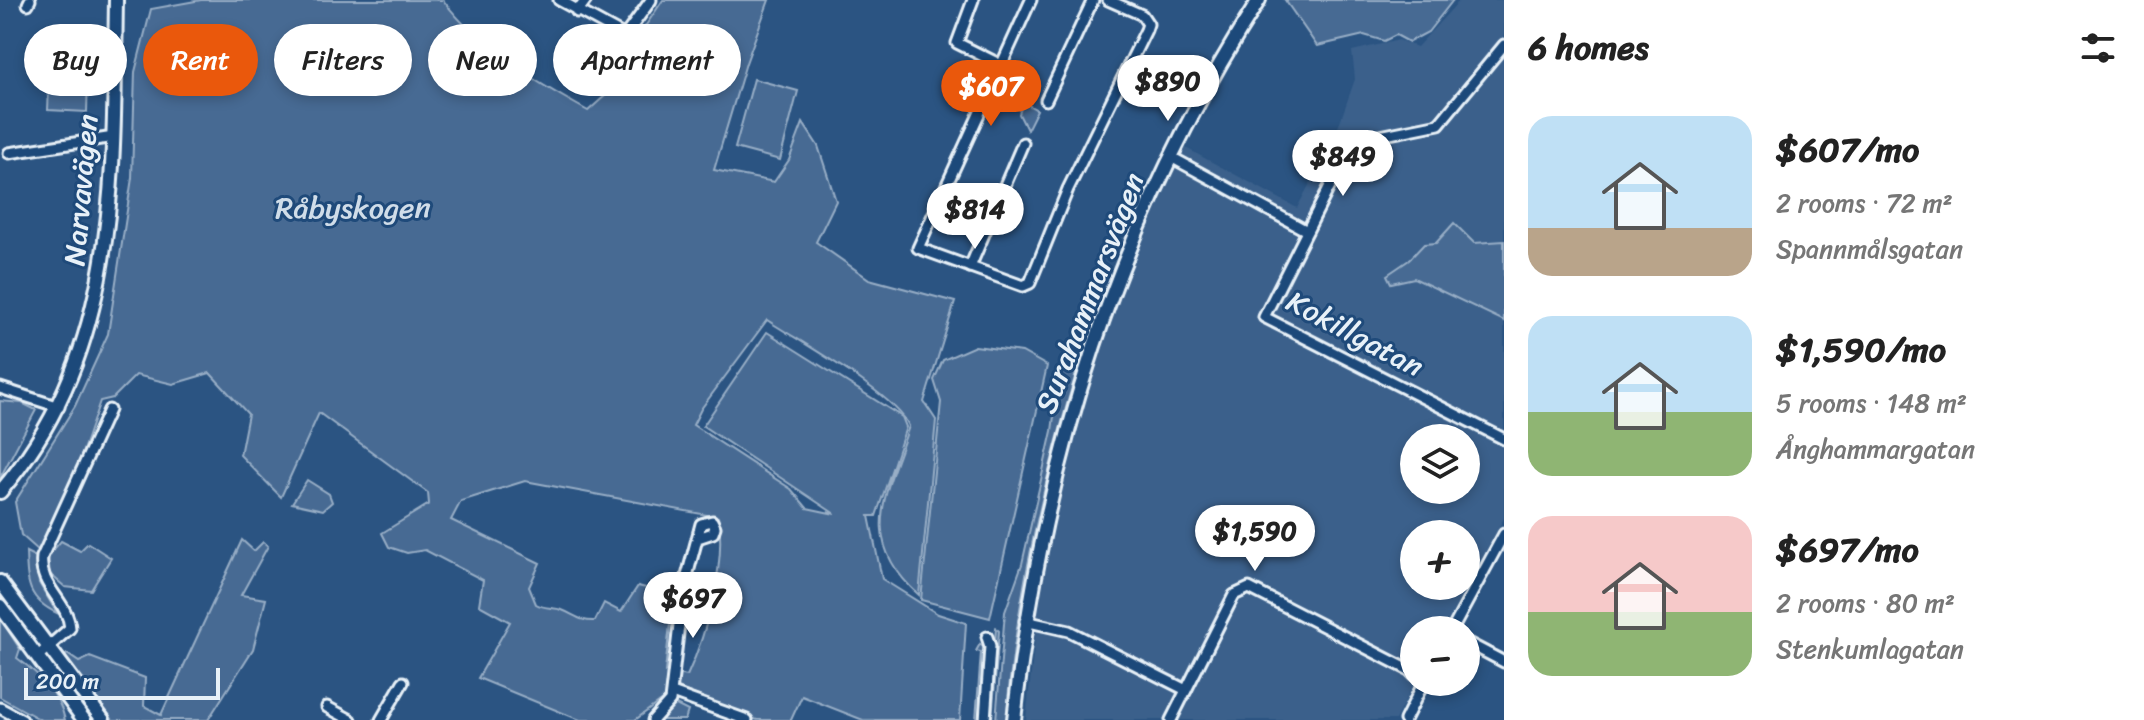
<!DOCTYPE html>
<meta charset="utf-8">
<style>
:root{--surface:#fff;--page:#f6f6f6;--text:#222;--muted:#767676;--accent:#ea580c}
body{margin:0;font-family:Sriracha,sans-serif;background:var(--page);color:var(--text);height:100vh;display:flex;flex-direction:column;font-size:30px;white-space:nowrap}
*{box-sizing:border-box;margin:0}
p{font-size:26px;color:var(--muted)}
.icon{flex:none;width:44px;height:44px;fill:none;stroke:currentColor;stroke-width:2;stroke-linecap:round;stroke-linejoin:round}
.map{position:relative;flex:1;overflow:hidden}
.side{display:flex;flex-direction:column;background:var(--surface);width:640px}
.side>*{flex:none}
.banner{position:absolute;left:24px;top:24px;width:760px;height:72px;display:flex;gap:16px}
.fabs{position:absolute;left:1400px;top:424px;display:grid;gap:16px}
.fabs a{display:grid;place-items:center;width:80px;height:80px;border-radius:50%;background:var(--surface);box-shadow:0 4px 12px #0003;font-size:40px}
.scale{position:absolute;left:24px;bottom:20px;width:196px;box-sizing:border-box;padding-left:8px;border:4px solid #e8f1f8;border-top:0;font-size:22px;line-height:28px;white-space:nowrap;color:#e8f1f8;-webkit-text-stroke:6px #1f4a7a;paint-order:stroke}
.price{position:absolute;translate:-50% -68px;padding:0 18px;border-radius:28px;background:#fff;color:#222;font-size:26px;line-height:52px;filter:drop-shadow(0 2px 4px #0008)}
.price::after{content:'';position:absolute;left:50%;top:48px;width:24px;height:18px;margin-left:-12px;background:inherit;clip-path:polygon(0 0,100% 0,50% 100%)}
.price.on{background:var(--accent);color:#fff}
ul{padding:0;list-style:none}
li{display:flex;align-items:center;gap:24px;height:200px;padding:0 24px}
li span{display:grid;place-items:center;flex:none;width:224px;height:160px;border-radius:24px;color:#555}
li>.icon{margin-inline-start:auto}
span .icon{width:96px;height:96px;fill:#fffc;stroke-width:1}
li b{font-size:34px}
h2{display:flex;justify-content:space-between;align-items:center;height:96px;padding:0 24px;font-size:34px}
.chip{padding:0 28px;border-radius:36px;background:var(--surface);box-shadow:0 4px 12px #0003;font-size:28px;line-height:72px}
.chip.on{background:var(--accent);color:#fff}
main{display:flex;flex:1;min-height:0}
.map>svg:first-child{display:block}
</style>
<main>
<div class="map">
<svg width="1504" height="720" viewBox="0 0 1504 720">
<rect width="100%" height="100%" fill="#2b5482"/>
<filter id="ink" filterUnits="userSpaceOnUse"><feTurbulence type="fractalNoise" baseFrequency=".0125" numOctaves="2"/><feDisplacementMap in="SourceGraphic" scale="16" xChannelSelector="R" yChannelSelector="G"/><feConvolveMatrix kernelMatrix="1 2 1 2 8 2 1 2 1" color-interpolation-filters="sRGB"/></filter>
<g filter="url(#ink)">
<path fill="#3a608b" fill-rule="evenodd" d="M1460,0H1504V518L1443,630H1414L1415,682L1395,720H1026L1042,572L1061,478L1101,344L1144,233L1184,147L1297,208L1335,136L1355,79L1352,51L1399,40L1417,47ZM1414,438H1466V490H1414ZM1414,534H1466V586H1414Z"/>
<g fill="#476b93" stroke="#98aec6" stroke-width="2" fill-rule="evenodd">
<path d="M201,0H443C481,50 534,81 588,111L655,51L642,31L663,0H769L746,63L714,170L774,182L789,160L803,123L818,146L836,201L816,242L869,279L955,302L924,402L936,420L919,595C856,539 887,494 909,426C895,394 800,342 767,320L701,409L693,425L791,489L807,508L835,514L703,426L767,332L902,417L906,427L876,516H869L882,579L938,614L966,623L960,720H863L802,696L791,720H757L678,688L635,720H580L478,678L510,622L479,605L483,580L425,550L407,553L389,547L382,533L429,504L428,493L319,413L281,497L240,455L248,414L210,373L173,384L136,375L113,398L100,401L69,491L39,551L21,535L15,502L75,406L108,334L132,178L135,72L151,9ZM525,481L718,517C727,562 706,635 687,676L665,672L673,595L638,586L621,612L604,603L595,621C581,622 575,615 562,610C553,607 545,609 536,604L529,587L540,563L451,520L461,501Z"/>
<path d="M1285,0H1453L1428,32L1409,42L1396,35L1384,41L1364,35L1317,46Z"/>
<path d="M51,42L89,43L87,112L48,110Z"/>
<path d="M754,79L798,91L780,160L735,148Z"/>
<path d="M1023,102L1037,110L1027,130L1019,114Z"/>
<path d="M1454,223L1474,243L1504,241V321L1414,278L1391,283L1387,275L1409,260L1424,244L1436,243Z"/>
<path d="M975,346L1022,352L1047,366L990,618L921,600L941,402L934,380L943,360Z"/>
<path d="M1064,366L1077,370C1042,485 1016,600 1006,720H996L1005,612L1022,564L1052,431L1060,370Z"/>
<path d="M0,401L22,403L36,410L0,478Z"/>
<path d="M307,480L329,494L332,502L323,510L292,503Z"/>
<path d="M242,540L254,551L263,542L268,546L241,595L266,599L253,649L208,720H113L64,657L67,654L79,662L90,657L145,678L144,706L161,715Z"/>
<path d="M61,541L80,551L88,543L111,558L91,590L65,587L50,574L48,556Z"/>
<path d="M26,552L36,557L39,583L57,613C27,599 27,582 26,552Z"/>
<path d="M0,618L20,649L17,658C39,674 59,692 65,720H41L0,697Z"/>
<path d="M996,628L999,631L992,720H989Z"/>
<path d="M980,644L986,650L982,720H976L981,652L976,651Z"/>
<path d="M672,703L688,711L685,720H655Z"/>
</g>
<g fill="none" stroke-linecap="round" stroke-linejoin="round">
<g stroke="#e8f1f8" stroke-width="15">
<g id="minor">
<path d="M559,0L625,36L651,0"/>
<path d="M973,0L957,43L1001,65"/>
<path d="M1031,0L918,248L1023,286L1030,283L1068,189L1146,30L1148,24L1142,15L1108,0"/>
<path d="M28,4L30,0"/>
<path d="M577,12L586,0"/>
<path d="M1504,45L1439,124L1360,140L1348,150L1264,317L1504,439"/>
<path d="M1046,100L1093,0"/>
<path d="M9,153L114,137"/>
<path d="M1171,157L1307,231"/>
<path d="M970,267L1023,143"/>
<path d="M0,388L59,407"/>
<path d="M1025,621L1069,631L1186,690"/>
<path d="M1452,630L1504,534"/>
<path d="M1466,642L1504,662"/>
<path d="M37,657L70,628C68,601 38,586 42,557L109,410"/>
<path d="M672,693L747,720"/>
<path d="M327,707L351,720"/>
<path d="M0,708L22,720"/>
<path d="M381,720L403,682"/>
<path d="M653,720L670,701L683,591L701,524L712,521L715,527L713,533L698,538"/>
<path d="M985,720L990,646L987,637"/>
<path d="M1171,720L1234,595L1249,588L1409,670L1414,675"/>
<path d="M1405,720L1424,682"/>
</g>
</g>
<g stroke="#e8f1f8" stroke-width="18">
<g id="major">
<path d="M0,492C121,351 113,175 116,0"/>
<path d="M0,582L103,720"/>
<path d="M0,606L84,720"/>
<path d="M1014,720C1043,459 1117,222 1259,0"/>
</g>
</g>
<use href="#minor" stroke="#1f4a7a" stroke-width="9"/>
<use href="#major" stroke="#1f4a7a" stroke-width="12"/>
</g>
</g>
<g text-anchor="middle" stroke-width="6" stroke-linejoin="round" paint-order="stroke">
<g font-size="30" fill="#e8f1f8" stroke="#1f4a7a">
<text transform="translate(81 190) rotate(-85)" y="10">Narvavägen</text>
<text transform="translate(1090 293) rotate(-69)" y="10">Surahammarsvägen</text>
<text transform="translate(1355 334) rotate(28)" y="10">Kokillgatan</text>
</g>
<g font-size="30" fill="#d0dde9" stroke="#1f4a7a">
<text x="353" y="218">Råbyskogen</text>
</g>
</g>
</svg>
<div class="fabs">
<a><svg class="icon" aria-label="layers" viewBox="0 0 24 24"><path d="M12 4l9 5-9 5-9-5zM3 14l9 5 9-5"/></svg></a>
<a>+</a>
<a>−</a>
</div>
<div class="scale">200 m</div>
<b class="price" style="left:1168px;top:123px">$890</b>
<b class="price on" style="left:991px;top:128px">$607</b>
<b class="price" style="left:1343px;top:198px">$849</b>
<b class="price" style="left:975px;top:251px">$814</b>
<b class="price" style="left:1255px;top:573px">$1,590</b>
<b class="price" style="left:693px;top:640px">$697</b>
<div class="banner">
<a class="chip">Buy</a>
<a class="chip on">Rent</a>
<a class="chip">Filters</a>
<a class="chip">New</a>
<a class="chip">Apartment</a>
</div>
</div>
<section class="side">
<h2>6 homes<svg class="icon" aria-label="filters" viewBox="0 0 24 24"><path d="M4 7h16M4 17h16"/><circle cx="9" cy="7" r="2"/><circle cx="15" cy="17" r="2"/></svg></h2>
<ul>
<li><span style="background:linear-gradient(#bfe0f5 70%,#b9a48a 0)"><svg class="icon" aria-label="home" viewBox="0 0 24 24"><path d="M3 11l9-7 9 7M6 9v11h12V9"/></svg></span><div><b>$607/mo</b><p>2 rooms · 72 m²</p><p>Spannmålsgatan</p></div></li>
<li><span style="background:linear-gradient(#bfe0f5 60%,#8fb573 0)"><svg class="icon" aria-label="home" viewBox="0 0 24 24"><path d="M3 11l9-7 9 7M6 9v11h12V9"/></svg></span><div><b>$1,590/mo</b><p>5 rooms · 148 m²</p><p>Ånghammargatan</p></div></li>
<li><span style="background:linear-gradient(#f6c9c9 60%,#8fb573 0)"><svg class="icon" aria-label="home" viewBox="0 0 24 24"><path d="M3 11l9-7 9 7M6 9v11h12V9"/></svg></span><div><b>$697/mo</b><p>2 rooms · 80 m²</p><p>Stenkumlagatan</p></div></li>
</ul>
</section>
</main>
